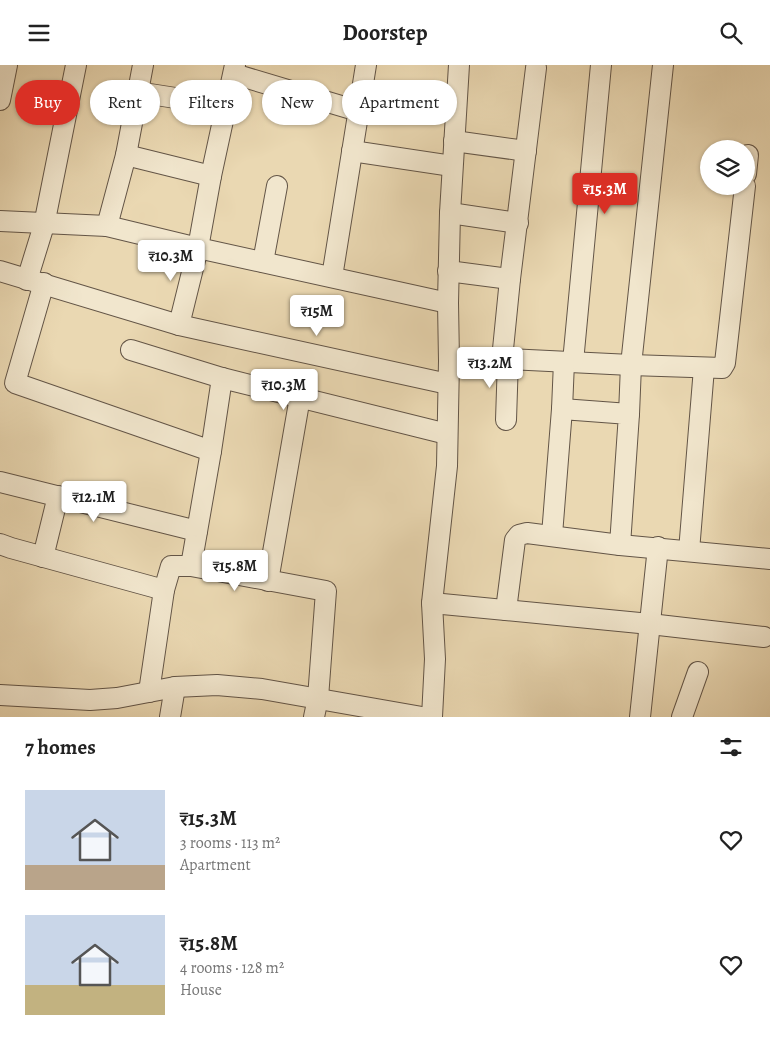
<!DOCTYPE html>
<meta charset="utf-8">
<style>
:root{--surface:#fff;--page:#f2f2f2;--text:#222;--muted:#767676;--accent:#d93025}
body{margin:0;font-family:Alegreya,serif;background:var(--page);color:var(--text);height:100vh;display:flex;flex-direction:column;font-size:19px;white-space:nowrap}
*{box-sizing:border-box;margin:0}
p{font-size:16px;color:var(--muted)}
.icon{flex:none;width:28px;height:28px;fill:none;stroke:currentColor;stroke-width:2;stroke-linecap:round;stroke-linejoin:round}
.map{position:relative;height:652px;overflow:hidden}
.panel{display:flex;flex-direction:column;background:var(--surface);flex:1}
.panel>*{flex:none}
.banner{position:absolute;left:15px;top:15px;width:500px;height:45px;display:flex;gap:10px}
.fabs{position:absolute;left:700px;top:75px;display:grid;gap:10px}
.fabs a{display:grid;place-items:center;width:55px;height:55px;border-radius:50%;background:var(--surface);box-shadow:0 1px 4px #0004;font-size:25px}
.price{position:absolute;translate:-50% -42px;padding:0 11px;border-radius:5px;background:#fff;color:#222;font-size:16px;line-height:32px;filter:drop-shadow(0 1px 2px #0008)}
.price::after{content:'';position:absolute;left:50%;top:30px;width:15px;height:11px;margin-left:-8px;background:inherit;clip-path:polygon(0 0,100% 0,50% 100%)}
.price.selected{background:var(--accent);color:#fff}
ul{padding:0;list-style:none}
li{display:flex;align-items:center;gap:15px;height:125px;padding:0 25px}
li span{display:grid;place-items:center;flex:none;width:140px;height:100px;border-radius:0px;color:#555}
li>.icon{margin-inline-start:auto}
span .icon{width:60px;height:60px;fill:#fffc;stroke-width:1}
li b{font-size:21px}
h2{display:flex;justify-content:space-between;align-items:center;height:60px;padding:0 25px;font-size:21px}
.tag{padding:0 18px;border-radius:22px;background:var(--surface);box-shadow:0 1px 4px #0004;font-size:18px;line-height:45px}
.tag.selected{background:var(--accent);color:#fff}
header{display:flex;justify-content:space-between;align-items:center;height:65px;padding:0 25px;background:var(--surface);font-size:22px;font-weight:700}
.map>svg:first-child{display:block}
</style>
<header><svg class="icon" aria-label="menu" viewBox="0 0 24 24"><path d="M4 6h16M4 12h16M4 18h16"/></svg>Doorstep<svg class="icon" aria-label="search" viewBox="0 0 24 24"><circle cx="10" cy="10" r="6"/><path d="M15 15l6 6"/></svg></header>
<div class="map">
<svg width="770" height="652" viewBox="0 0 770 652">
<rect width="100%" height="100%" fill="#ead8b2"/>
<filter id="stains"><feTurbulence type="fractalNoise" baseFrequency=".004" numOctaves="4"/><feColorMatrix values="0 0 0 0 .2 0 0 0 0 .09 0 0 0 0 .02 0 0 0 .5 -.17"/></filter>
<radialGradient id="worn" r=".72"><stop offset=".6" stop-color="#630" stop-opacity="0"/><stop offset="1" stop-color="#630" stop-opacity=".3"/></radialGradient>
<g fill="none" stroke-linecap="round" stroke-linejoin="round">
<g stroke="#635547" stroke-width="22">
<g id="minor">
<path d="M234,9L358,46"/>
<path d="M137,27L227,41"/>
<path d="M0,35L7,0"/>
<path d="M454,76L526,86"/>
<path d="M352,86L452,101"/>
<path d="M126,90L211,111"/>
<path d="M746,109L748,90"/>
<path d="M450,148L518,158"/>
<path d="M0,156L107,161L198,183L448,238"/>
<path d="M107,161L126,90L143,0"/>
<path d="M263,197L277,121"/>
<path d="M0,206L179,260L448,319"/>
<path d="M448,206L510,214"/>
<path d="M332,212L366,0"/>
<path d="M27,215L44,160L76,0"/>
<path d="M44,218L15,318L211,386L222,313"/>
<path d="M179,260L198,183L211,111L235,0"/>
<path d="M131,285L222,313L447,369"/>
<path d="M502,294L510,214L536,3"/>
<path d="M449,296L508,294L631,300L722,303L725,298L745,121"/>
<path d="M573,297L601,0"/>
<path d="M562,344L564,297"/>
<path d="M629,349L631,300L663,0"/>
<path d="M506,355L508,294"/>
<path d="M0,417L197,466"/>
<path d="M552,470L562,344L629,349L620,480"/>
<path d="M0,479L11,483L164,525"/>
<path d="M689,486L704,303"/>
<path d="M43,492L58,431"/>
<path d="M191,501L211,386"/>
<path d="M268,516L300,332"/>
<path d="M432,538L650,559L764,572"/>
<path d="M506,545L515,475L519,470L527,468L620,480L770,494"/>
<path d="M149,627L164,525L171,501H191L326,526L318,633L314,652"/>
<path d="M0,630L90,635L117,633L175,622L217,620L262,624L422,652"/>
<path d="M170,652L175,622"/>
<path d="M432,652L435,594L432,538L447,401L449,296L448,238L450,148L459,0"/>
<path d="M640,652L658,482"/>
<path d="M682,652L698,607"/>
</g>
</g>
<use href="#minor" stroke="#f1e6cd" stroke-width="20"/>
</g>
<rect width="100%" height="100%" filter="url(#stains)"/>
<rect width="100%" height="100%" fill="url(#worn)"/>
</svg>
<div class="fabs">
<a><svg class="icon" aria-label="layers" viewBox="0 0 24 24"><path d="M12 4l9 5-9 5-9-5zM3 14l9 5 9-5"/></svg></a>
</div>
<b class="price selected" style="left:605px;top:150px">₹15.3M</b>
<b class="price" style="left:171px;top:217px">₹10.3M</b>
<b class="price" style="left:317px;top:272px">₹15M</b>
<b class="price" style="left:490px;top:324px">₹13.2M</b>
<b class="price" style="left:284px;top:346px">₹10.3M</b>
<b class="price" style="left:94px;top:458px">₹12.1M</b>
<b class="price" style="left:235px;top:527px">₹15.8M</b>
<div class="banner">
<a class="tag selected">Buy</a>
<a class="tag">Rent</a>
<a class="tag">Filters</a>
<a class="tag">New</a>
<a class="tag">Apartment</a>
</div>
</div>
<section class="panel">
<h2>7 homes<svg class="icon" aria-label="filters" viewBox="0 0 24 24"><path d="M4 7h16M4 17h16"/><circle cx="9" cy="7" r="2"/><circle cx="15" cy="17" r="2"/></svg></h2>
<ul>
<li><span style="background:linear-gradient(#c9d6e8 75%,#b9a48a 0)"><svg class="icon" aria-label="home" viewBox="0 0 24 24"><path d="M3 11l9-7 9 7M6 9v11h12V9"/></svg></span><div><b>₹15.3M</b><p>3 rooms · 113 m²</p><p>Apartment</p></div><svg class="icon" aria-label="heart" viewBox="0 0 24 24"><path d="M12 20l-8-8c-3-5 5-10 8-4 3-6 11-1 8 4z"/></svg></li>
<li><span style="background:linear-gradient(#c9d6e8 70%,#c2b280 0)"><svg class="icon" aria-label="home" viewBox="0 0 24 24"><path d="M3 11l9-7 9 7M6 9v11h12V9"/></svg></span><div><b>₹15.8M</b><p>4 rooms · 128 m²</p><p>House</p></div><svg class="icon" aria-label="heart" viewBox="0 0 24 24"><path d="M12 20l-8-8c-3-5 5-10 8-4 3-6 11-1 8 4z"/></svg></li>
</ul>
</section>
